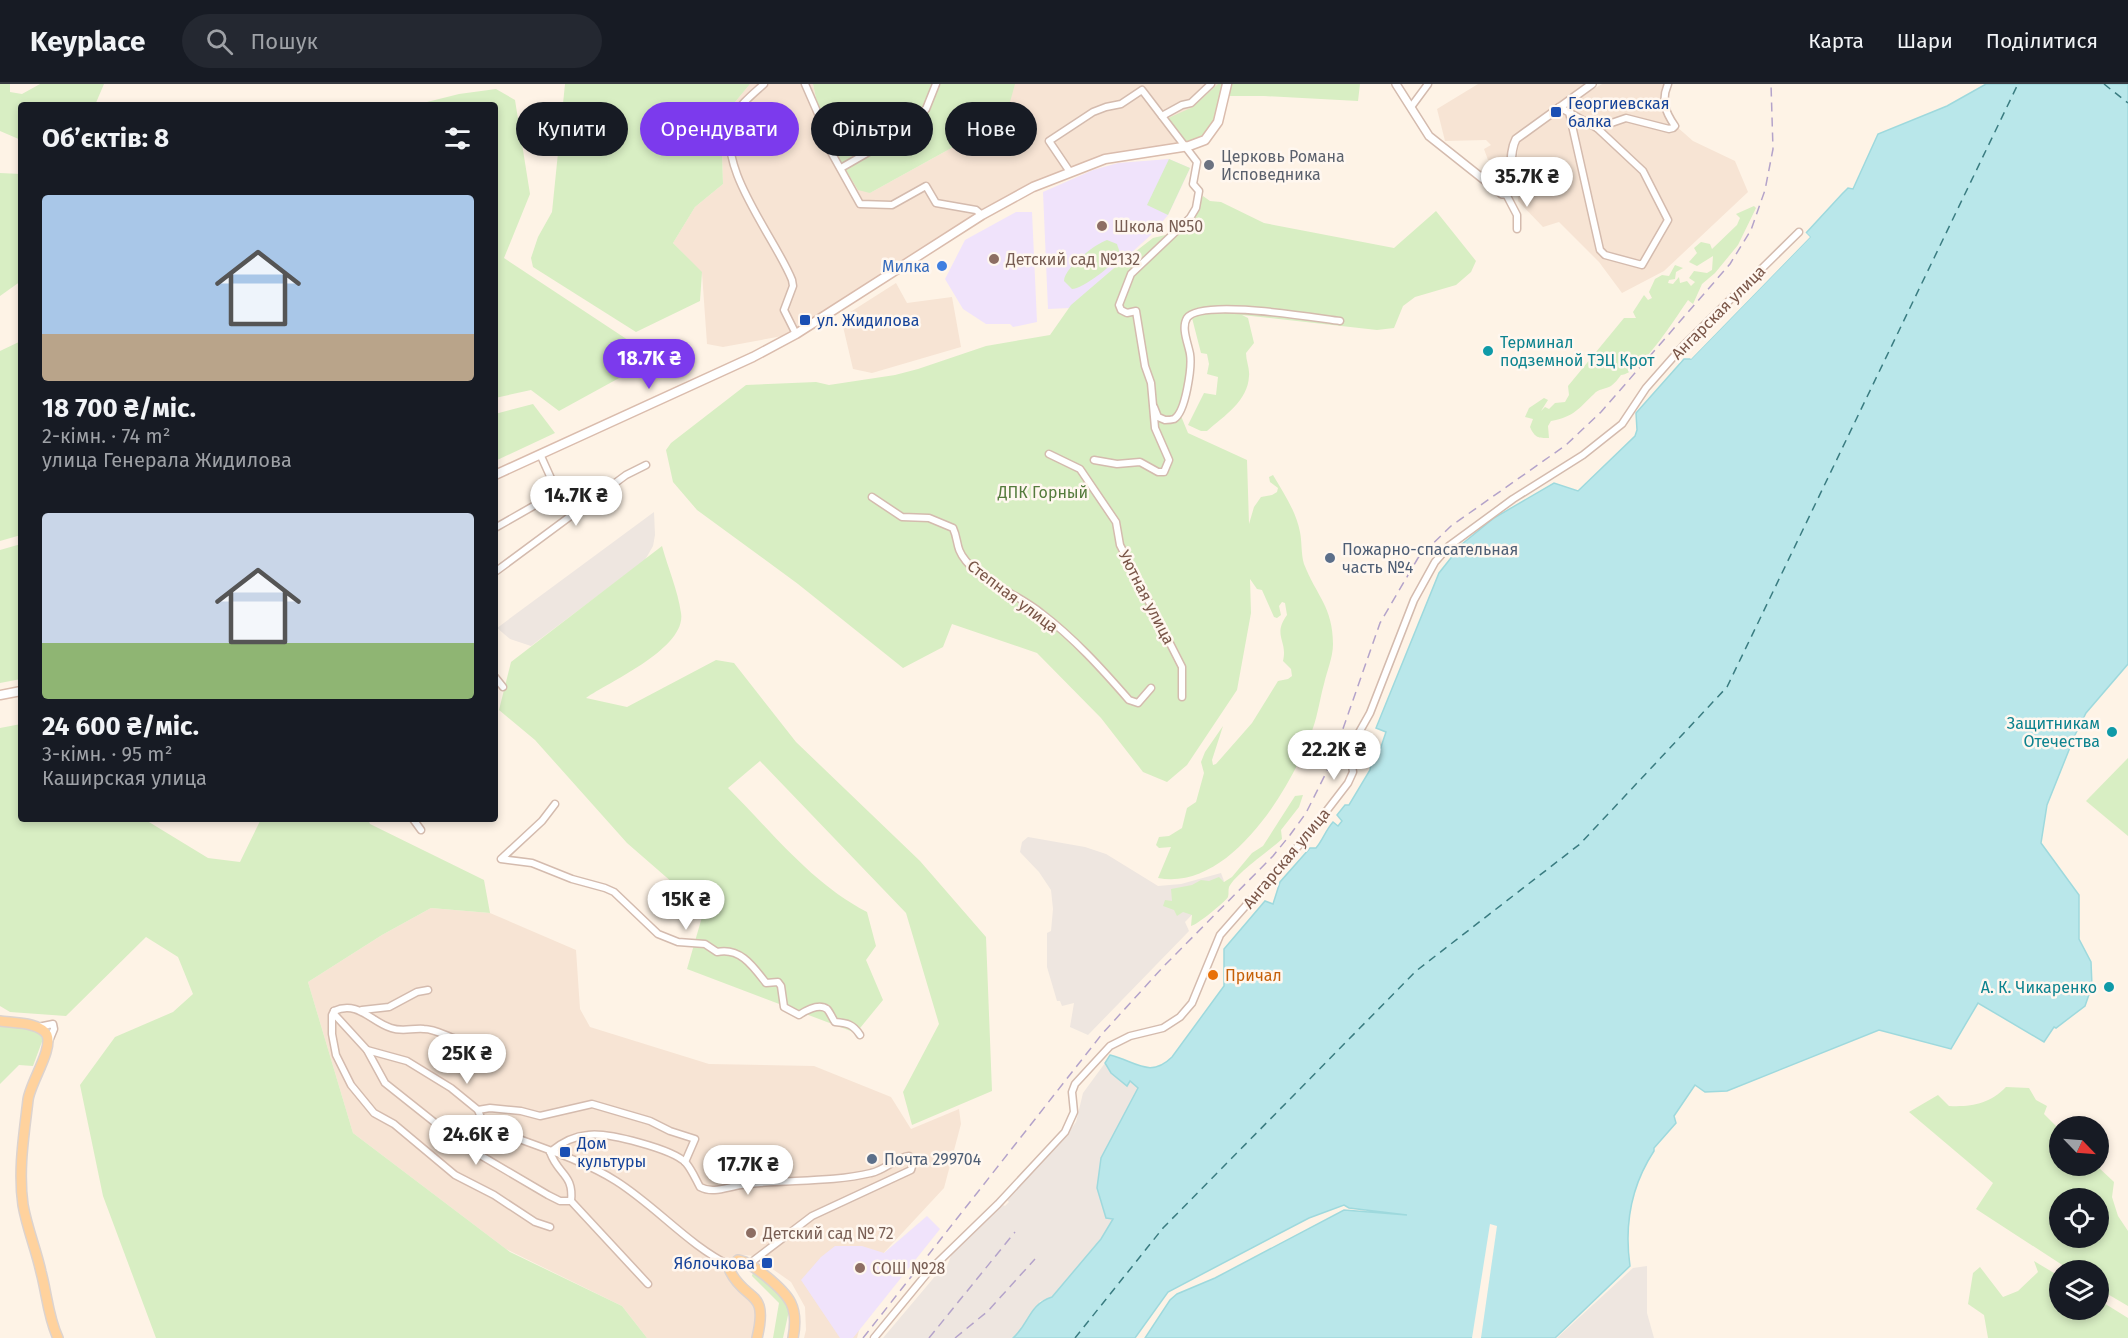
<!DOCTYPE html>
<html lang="uk">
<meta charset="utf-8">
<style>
:root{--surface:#171b24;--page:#242831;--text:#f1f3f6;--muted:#9ea1a6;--line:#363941;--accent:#7c3aed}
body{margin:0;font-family:"Fira Sans",sans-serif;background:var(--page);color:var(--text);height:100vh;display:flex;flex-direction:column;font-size:22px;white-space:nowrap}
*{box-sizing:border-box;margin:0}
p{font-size:20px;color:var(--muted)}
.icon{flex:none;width:33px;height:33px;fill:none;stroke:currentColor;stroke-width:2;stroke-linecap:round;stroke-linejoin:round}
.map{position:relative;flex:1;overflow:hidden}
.side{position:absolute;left:18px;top:18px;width:480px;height:720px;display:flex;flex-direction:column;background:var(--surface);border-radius:6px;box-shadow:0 3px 9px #0003}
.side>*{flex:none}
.banner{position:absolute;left:516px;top:18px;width:570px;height:54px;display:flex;gap:12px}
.needle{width:39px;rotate:115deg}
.buttons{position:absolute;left:2049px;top:1032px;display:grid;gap:12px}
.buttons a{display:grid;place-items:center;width:60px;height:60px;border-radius:50%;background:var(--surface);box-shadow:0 3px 9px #0003;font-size:30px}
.price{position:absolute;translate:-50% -51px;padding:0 14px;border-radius:21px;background:#fff;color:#222;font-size:20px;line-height:39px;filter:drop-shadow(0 2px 3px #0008)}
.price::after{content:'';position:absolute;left:50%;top:36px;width:18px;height:14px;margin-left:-9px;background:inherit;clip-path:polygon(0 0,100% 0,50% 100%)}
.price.on{background:var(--accent);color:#fff}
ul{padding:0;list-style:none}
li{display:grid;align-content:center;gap:12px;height:318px;padding:0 24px}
li span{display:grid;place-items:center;height:186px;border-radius:6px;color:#555}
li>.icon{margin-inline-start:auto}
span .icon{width:108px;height:108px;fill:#fffc;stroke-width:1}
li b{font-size:26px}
h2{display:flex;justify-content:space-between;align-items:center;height:72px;padding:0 24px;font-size:26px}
.tag{padding:0 21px;border-radius:27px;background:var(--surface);box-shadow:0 3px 9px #0003;font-size:21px;line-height:54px}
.tag.on{background:var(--accent);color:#fff}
header{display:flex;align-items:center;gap:36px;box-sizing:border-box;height:84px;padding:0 30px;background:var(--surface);border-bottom:2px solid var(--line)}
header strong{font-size:28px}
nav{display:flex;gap:33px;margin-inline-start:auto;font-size:21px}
.search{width:420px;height:54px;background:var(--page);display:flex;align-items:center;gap:15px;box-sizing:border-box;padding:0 21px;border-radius:33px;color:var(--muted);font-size:22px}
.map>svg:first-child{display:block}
</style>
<header>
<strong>Keyplace</strong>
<div class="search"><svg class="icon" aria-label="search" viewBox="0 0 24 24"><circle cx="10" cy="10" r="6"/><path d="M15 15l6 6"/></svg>Пошук</div>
<nav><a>Карта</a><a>Шари</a><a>Поділитися</a></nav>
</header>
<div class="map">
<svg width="2128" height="1254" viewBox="0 0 2128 1254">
<rect width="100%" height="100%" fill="#fef3e6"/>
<g fill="#f7e4d4">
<path d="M750,0H813L823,48L870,109L984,46L1014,0H1227L1206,56L1104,79L1030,101L793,250L723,263L707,260L702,189L673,159L695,123L723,100L721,35Z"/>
<path d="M1478,0H1592L1516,55L1510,81L1504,84L1497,83L1488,76L1484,65L1491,61L1486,56L1445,57L1437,25Z"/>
<path d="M1602,0H1670L1666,29L1668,35L1693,57L1735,77L1748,108L1664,187L1622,209L1599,178L1559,138L1543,143L1518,117L1516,81L1519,58L1569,20Z"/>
<path d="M896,199L907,219L952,213L961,263L872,289L853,285L841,234Z"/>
<path d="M431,824L490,829L576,866L580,925L590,943L709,980L814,982L891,1013L911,1045L959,1025L961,1040L944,1104L878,1175L857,1254H804L806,1246L805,1223L791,1198L754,1172L744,1171L735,1174L734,1188L758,1227L756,1254H647L622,1222L506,1165L353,1049L308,898L382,851Z"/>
</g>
<g fill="#eee6e0">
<path d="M654,428L655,451L653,462L645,476L531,562L510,555L497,544Z"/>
<path d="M1028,753L1085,763L1106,770L1158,802L1181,800L1221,789L1224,797L1185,838L1189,847L1088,951L1070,943L1074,919L1062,922L1060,917H1057L1047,883V849L1051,847L1053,825L1051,806L1039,788L1020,768L1022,758Z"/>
<path d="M1105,979L1111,989L1127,1002L1130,997L1138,1004L1104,1071L1114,1134L1101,1155L1052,1214L1040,1217L1022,1247L1013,1254H883L942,1184L946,1185L952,1169L1003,1121L1005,1122L1009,1118L1007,1116L1022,1097L1066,1052L1076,1038L1083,1009Z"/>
<path d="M1647,1182V1229L1654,1254H1557L1633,1184Z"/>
</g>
<g fill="#f0e3fb">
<path d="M1169,75L1190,84L1168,131L1151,151L1070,224L1048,225L1043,108L1093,86L1118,79Z"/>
<path d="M1016,128H1032L1037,238L1013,243L1010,240H986L963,225L945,195L965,156Z"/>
<path d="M927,1132L940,1145L853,1254H840L801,1196L821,1173L835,1162H862L884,1169Z"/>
</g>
<g fill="#d8eec3" fill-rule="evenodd">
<path d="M0,0H10V8L22,10L40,0H104L95,21H21V56L0,47Z"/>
<path d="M565,0H750L721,35L723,100L695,123L673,159L702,188L700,217L636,248L533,183L531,174L538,153L552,128Z"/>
<path d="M813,0H1015L1010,18L984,46L870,109L858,106L823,48Z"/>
<path d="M1218,0H1225L1212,48L1191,59L1183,58L1166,35L1193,23Z"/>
<path d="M1232,0H1360L1358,17L1264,12H1228Z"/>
<path d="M496,5L515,16L530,110L504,174L631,258L621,293L559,327L531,306L495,314V21H415L459,10Z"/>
<path d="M1169,75L1190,84L1168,131L1147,121Z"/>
<path d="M0,89L21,90V197L0,212Z"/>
<path d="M1203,112L1210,117L1221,118L1264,139L1394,164L1436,127L1476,177L1471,188L1456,201L1415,213L1403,222L1394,244L1377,246L1242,231L1248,234L1254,259L1246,269C1246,277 1250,285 1249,292C1248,317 1224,332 1207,347H1201L1188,341L1204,309L1216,311L1218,293L1207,290L1209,280L1207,270L1201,269L1192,234L1200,231L1190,233L1185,245L1192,274L1181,332L1188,349L1247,376L1249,440L1254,423L1261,413L1272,411L1277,408L1278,404L1270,398L1269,393L1273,391C1284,410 1296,427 1300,448C1302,458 1301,470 1304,480C1316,511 1333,523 1333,560C1333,573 1327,587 1324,600C1320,614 1318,630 1313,644C1293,702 1230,808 1158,794L1171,763L1159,764L1156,761L1159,753L1169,752L1182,744L1187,724L1196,718L1204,689L1201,678L1205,668L1223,642L1212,676L1213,681L1216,680L1252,639L1278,597L1288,595L1292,592L1291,585L1283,577C1288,556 1272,552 1287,531L1285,519L1282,518L1279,522L1281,531L1277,534L1274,533L1262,506L1257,505L1250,495L1251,529L1237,606L1187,681L1167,698L1143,688L1101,634L1037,569L952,540L943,563L903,584L798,500L697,426L673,398L666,366L671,359L746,301L816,298L829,301L895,291L918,285L986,262L1050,251L1071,221L1113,185L1153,154L1178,148L1193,132Z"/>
<path d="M1754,122L1756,124L1738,161L1715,189L1702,200L1693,220L1688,216C1676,233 1641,290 1621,291C1618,295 1615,299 1611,302C1606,305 1598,305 1594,310C1579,324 1574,333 1551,337L1548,342L1549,354C1538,354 1535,354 1530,343L1533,335L1525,333L1529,324L1544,314L1548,316L1541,327L1545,323L1549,325L1555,319L1565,318L1569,311L1568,302L1624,234H1636L1633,228L1644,211L1648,216L1652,214L1649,208L1655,195L1662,191L1669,192L1675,181L1683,184L1676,188L1675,195L1669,196L1668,199L1673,200L1679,193L1680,199L1687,197L1691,202L1695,198L1689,194L1694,187L1707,189L1712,186L1713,172L1697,182L1689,178L1697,169L1694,164L1701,158L1710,160L1712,165L1737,141L1740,134L1736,130Z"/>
<path d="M1107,156L1117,160C1118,164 1120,166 1119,170C1116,180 1082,205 1072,205L1064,197C1064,184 1095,160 1107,156Z"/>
<path d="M21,257V451L0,457V267Z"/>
<path d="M533,320L555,349L495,377V330Z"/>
<path d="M21,460V595L0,599V466Z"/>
<path d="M662,462C668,484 678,507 681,529C687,564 609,598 586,614L627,623L716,576L734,579L796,658L920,777L986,853L992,1007L912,1041L903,1008L939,940L906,829L760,677L728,704C771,747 812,800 867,828L876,862L866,876L883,916L856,949L687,885L704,826L627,759L535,656L499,626L511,578Z"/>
<path d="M21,640V735H144L208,774L240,778L261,735H368L370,740L484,796L490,829L431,824L382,851L308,898L353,1049L510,1168L622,1222L647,1254H156L103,1112L80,1001L115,953L173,928L193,910L178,873L146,853L66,932L10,928L0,922V644Z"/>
<path d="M2128,674V752L2086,717Z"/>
<path d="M1303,711L1299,723L1281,746L1282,755C1269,767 1236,789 1229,803C1228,806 1229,810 1228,813C1225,818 1197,841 1191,842L1192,831L1183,828L1177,832L1174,826L1163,822L1165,816L1172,817L1171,805L1192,801L1201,796L1209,797L1219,793L1224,798L1232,793L1252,769L1263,762L1295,712Z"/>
<path d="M0,941C16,941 34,939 43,955L33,982L19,981L0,1000Z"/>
<path d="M2006,1003L2029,1004L2036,1016L2047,1022L2044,1030L2059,1045L2060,1082H2097L2114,1098L2112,1113L2118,1132L2128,1147V1222L2099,1205L2098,1186H2070L1976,1125L1993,1099L1909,1028L1938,1011L1949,1022C1972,1023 1989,1020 2006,1003ZM2060,1114H2098V1154H2060Z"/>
<path d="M2034,1177L2059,1192L2060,1226H2098L2099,1216L2128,1234V1254H1988L1984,1231L1968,1220L1973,1189L1980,1183L2003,1213L2018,1207L2038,1188Z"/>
<path d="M754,1185L765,1193L771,1204L782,1205L790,1222L783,1254H773L779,1219L752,1192Z"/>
</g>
<path fill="#b9e7ea" stroke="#9ed9dd" stroke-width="1.5" d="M1986,0H2128V580L2086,629L2075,651L2047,721L2041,759L2079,811V855L2091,878L2092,902L2085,922L2056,944L2054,943L2044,958L1978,919L1951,965L1879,946L1727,1007L1705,1008L1695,1001L1674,1032L1676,1039L1654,1064V1067C1631,1102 1624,1140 1630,1182L1555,1254H1145L1170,1216L1177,1210L1215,1194L1344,1126L1407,1131L1349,1124L1344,1121L1309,1134L1168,1208L1135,1254H1013C1030,1239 1028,1221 1052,1213L1101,1155L1113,1135L1106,1134L1097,1104L1101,1074L1138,1004L1130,997L1127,1002L1111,989L1105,979L1110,971C1135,977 1150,995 1172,973L1224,902V865L1265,817L1273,820L1280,798L1310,764H1316C1323,756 1325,747 1333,738L1338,742L1342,737L1337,731L1345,721H1349L1370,686L1373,671L1371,666L1379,669L1386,648L1376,644L1439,489L1462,460L1494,434L1554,399L1578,407L1635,352L1637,346L1636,329L1684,275H1691L1810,153L1806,149L1842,110L1848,104L1853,105L1878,50L1947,22Z"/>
<g fill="#fef3e6">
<path d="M1804,147L1810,153L1691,275L1688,272L1806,153Z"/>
<path d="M1490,1140L1497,1142L1481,1254H1472Z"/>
</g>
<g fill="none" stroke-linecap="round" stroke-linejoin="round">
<g stroke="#3a7c81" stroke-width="1.5" stroke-dasharray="8 6" stroke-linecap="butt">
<path d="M2104,0L2128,19"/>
<path d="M1075,1254L1163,1144L1416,887L1580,760L1727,603L2018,0"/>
</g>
<g stroke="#d4bbae" stroke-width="9">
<g id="minor">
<path d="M764,0C753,10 740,20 733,34C714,82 775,153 792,196L793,202L784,226L796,250"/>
<path d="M805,0L819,32L826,59L860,120L892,121L926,102L936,119L976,126L982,131"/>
<path d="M1411,23L1428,0"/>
<path d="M1559,23L1597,44L1643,87L1668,136L1642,181L1605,171L1600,166L1569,28"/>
<path d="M1162,32L1182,21L1191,19L1211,0"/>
<path d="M1597,44L1626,34L1669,45L1673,44L1675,42C1665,28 1661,16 1668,0"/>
<path d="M841,84L874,65L926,25L936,0"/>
<path d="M1070,88L1049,57L1093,28L1106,23L1121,20L1142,6L1197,78L1193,100L1199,107L1196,124L1190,134L1131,190L1119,221L1121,226L1127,229L1136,227L1145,282L1151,299L1155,344L1169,376L1164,388H1158L1140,378L1117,380L1094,376"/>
<path d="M1506,110L1517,131V145"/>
<path d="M1154,323L1158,333L1165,336C1168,336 1171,336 1174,335C1186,328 1192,282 1190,270C1188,259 1181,244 1187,234C1201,214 1315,234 1340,237"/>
<path d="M1049,370L1080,385L1116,438L1120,461L1182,583V613"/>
<path d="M872,413L902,433L929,434L953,444C959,457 955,464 966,477C985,500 1018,510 1041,529C1074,554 1102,585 1129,616L1138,619L1151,604"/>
<path d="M495,444L551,412L554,401L540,370"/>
<path d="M495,488L626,391L646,381"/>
<path d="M495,593L503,603"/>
<path d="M555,720L542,737L501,775L532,779L572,795L605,804L614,808L658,850L678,858L705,860L717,868C740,863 753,882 766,899L778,898L781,902L784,923L799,931C805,927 819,919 827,925C830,928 832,934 835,938C847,939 853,940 860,951"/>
<path d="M413,735L421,746"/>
<path d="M362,926L389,923L417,908L428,906"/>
<path d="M334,927L332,931V950L336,971L351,1001L374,1029L394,1040L455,1091L494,1111L535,1138L550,1143"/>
<path d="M38,943L53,940L54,945L49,957"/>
<path d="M456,955C446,952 435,945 424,945C412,944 402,948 391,944C371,938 358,916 334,927L335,931L367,966L385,999L463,1061L548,1111L560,1117H571L648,1200"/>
<path d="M367,966L407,977L451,1004L478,1026L483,1039L493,1045C532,1061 582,1075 616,1097C657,1123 688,1161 731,1182"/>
<path d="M478,1026L490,1024L521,1027L540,1032L592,1020L650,1037L670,1047L695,1055L685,1078"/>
<path d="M550,1068C561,1059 573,1052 588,1051C607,1048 673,1065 686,1079C692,1086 696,1096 700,1103C713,1110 727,1103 741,1101C783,1095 830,1099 871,1089C885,1086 895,1074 909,1072L914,1076L911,1086L812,1132L749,1180"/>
<path d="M550,1068C558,1091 574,1090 571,1117"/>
<path d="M874,1254L929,1187L998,1120L1065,1048L1074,1028L1072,1008L1075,1000L1110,962L1130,952L1163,944L1180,933L1192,919L1220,851L1308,751L1348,699L1353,688L1350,669L1352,661L1370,629L1414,516L1435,478L1449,462L1513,415L1583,371L1622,340L1646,304L1683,262L1799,148"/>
</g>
</g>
<g stroke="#d4bbae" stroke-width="10">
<path id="tertiary" d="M1396,0L1429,52L1502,110H1506C1515,93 1507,72 1516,55L1592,0"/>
</g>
<g stroke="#dabcad" stroke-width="11">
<g id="secondary">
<path d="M495,391L753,273L796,250L982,131L1033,103L1105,75L1189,62L1205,56L1218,38L1227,0"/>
<path d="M0,611L21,607"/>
</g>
</g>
<g stroke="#dcd3cf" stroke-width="12">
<g id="primary">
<path d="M0,937C13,939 40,938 47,951C53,966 30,999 28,1016C24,1051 18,1086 23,1121C27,1144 36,1165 41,1188C47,1210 48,1233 58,1254"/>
<path d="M757,1254C769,1204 746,1219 730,1187L731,1182L738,1176C749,1178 758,1186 767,1193C790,1212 799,1223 793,1254"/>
</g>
</g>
<use href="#minor" stroke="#fff" stroke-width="6"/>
<use href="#tertiary" stroke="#fff" stroke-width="7"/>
<use href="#secondary" stroke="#fff" stroke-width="8"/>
<use href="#primary" stroke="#ffd29d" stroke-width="9"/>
<g stroke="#b4a3ca" stroke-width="1.5" stroke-dasharray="9 6" stroke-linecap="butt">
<path d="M863,1254L1102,950L1163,883L1273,772L1290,751L1306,729L1331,679L1380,539L1418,474L1451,442L1566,361L1601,328L1730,180L1751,146L1765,106L1773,65L1771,0"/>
<path d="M929,1254L1015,1148"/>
<path d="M955,1254L988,1227L1035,1175"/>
</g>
</g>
<g fill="#1a4fb4" stroke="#fff7ef" stroke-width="2">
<rect x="1550" y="22" width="12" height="12" rx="3"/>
<rect x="799" y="230" width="12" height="12" rx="3"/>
<rect x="559" y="1062" width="12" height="12" rx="3"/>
<rect x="761" y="1173" width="12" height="12" rx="3"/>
</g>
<circle fill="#6b7280" stroke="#fff7ef" stroke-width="2" cx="1209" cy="81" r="6"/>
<g fill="#8d6e63" stroke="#fff7ef" stroke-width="2">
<circle cx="1102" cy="142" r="6"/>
<circle cx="994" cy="175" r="6"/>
<circle cx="751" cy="1149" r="6"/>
<circle cx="860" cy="1184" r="6"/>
</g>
<circle fill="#3f7fe0" stroke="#fff7ef" stroke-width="2" cx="942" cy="182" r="6"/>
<g fill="#0f9aa8" stroke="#fff7ef" stroke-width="2">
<circle cx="1488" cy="267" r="6"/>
<circle cx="2112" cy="648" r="6"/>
<circle cx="2109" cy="903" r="6"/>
</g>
<g fill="#5c6f8a" stroke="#fff7ef" stroke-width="2">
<circle cx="1330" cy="474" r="6"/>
<circle cx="872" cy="1075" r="6"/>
</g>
<circle fill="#e8710a" stroke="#fff7ef" stroke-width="2" cx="1213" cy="891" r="6"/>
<g text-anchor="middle" stroke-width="5" stroke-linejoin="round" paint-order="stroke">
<g font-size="16" fill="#164399" stroke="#fff7ef" text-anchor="start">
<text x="1568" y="25">Георгиевская<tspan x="1568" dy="18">балка</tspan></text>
<text x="817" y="242">ул. Жидилова</text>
<text x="577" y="1065">Дом<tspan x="577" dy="18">культуры</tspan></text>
<text x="755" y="1185" text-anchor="end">Яблочкова</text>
</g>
<g font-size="16" fill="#5b616d" stroke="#fff7ef" text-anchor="start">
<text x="1221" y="78">Церковь Романа<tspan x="1221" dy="18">Исповедника</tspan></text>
</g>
<g font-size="16" fill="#785e54" stroke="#fff7ef" text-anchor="start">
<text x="1114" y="148">Школа №50</text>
<text x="1006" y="181">Детский сад №132</text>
<text x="763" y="1155">Детский сад № 72</text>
<text x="872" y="1190">СОШ №28</text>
</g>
<g font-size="16" fill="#366cbe" stroke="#fff7ef" text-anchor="end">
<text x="930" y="188">Милка</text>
</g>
<g font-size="16" fill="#7a5648" stroke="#fff7ef">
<text transform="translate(1718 228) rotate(-45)" y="6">Ангарская улица</text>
<text transform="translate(1013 512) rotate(37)" y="6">Степная улица</text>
<text transform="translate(1147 513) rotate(63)" y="6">Уютная улица</text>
<text transform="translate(1286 774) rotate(-50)" y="6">Ангарская улица</text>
</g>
<g font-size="16" fill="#0d838f" stroke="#fff7ef" text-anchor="end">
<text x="1500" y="264" text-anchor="start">Терминал<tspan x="1500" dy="18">подземной ТЭЦ Крот</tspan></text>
<text x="2100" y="645">Защитникам<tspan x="2100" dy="18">Отечества</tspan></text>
<text x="2097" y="909">А. К. Чикаренко</text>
</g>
<g font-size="16" fill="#547b3c" stroke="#fff7ef">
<text x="1043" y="414">ДПК Горный</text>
</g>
<g font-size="16" fill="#4e5e75" stroke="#fff7ef" text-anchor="start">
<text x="1342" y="471">Пожарно-спасательная<tspan x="1342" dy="18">часть №4</tspan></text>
<text x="884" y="1081">Почта 299704</text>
</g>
<g font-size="16" fill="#c56008" stroke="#fff7ef" text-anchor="start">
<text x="1225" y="897">Причал</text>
</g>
</g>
</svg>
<div class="buttons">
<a><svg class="needle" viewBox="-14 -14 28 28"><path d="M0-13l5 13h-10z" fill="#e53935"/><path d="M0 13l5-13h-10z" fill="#9ea1a6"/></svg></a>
<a><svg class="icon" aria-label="locate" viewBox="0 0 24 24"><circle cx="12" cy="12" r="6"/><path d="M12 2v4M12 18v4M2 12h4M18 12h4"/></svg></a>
<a><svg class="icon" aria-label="layers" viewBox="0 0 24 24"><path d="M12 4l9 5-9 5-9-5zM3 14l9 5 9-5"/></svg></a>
</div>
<b class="price" style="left:1527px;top:124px">35.7K ₴</b>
<b class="price on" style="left:649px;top:306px">18.7K ₴</b>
<b class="price" style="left:576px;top:443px">14.7K ₴</b>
<b class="price" style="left:1334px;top:697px">22.2K ₴</b>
<b class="price" style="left:686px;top:847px">15K ₴</b>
<b class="price" style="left:467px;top:1001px">25K ₴</b>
<b class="price" style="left:476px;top:1082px">24.6K ₴</b>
<b class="price" style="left:748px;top:1112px">17.7K ₴</b>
<div class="banner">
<a class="tag">Купити</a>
<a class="tag on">Орендувати</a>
<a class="tag">Фільтри</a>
<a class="tag">Нове</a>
</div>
<section class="side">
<h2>Об’єктів: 8<svg class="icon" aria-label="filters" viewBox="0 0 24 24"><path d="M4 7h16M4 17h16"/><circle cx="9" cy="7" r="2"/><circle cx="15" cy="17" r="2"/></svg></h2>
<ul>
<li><span style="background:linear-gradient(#a9c7e8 75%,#b9a48a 0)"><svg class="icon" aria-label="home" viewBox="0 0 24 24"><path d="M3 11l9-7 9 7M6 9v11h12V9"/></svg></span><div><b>18 700 ₴/міс.</b><p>2-кімн. · 74 m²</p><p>улица Генерала Жидилова</p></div></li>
<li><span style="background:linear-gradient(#c9d6e8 70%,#8fb573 0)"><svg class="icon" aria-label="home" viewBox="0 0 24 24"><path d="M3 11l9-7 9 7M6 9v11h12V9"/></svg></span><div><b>24 600 ₴/міс.</b><p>3-кімн. · 95 m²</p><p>Каширская улица</p></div></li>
</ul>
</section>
</div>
